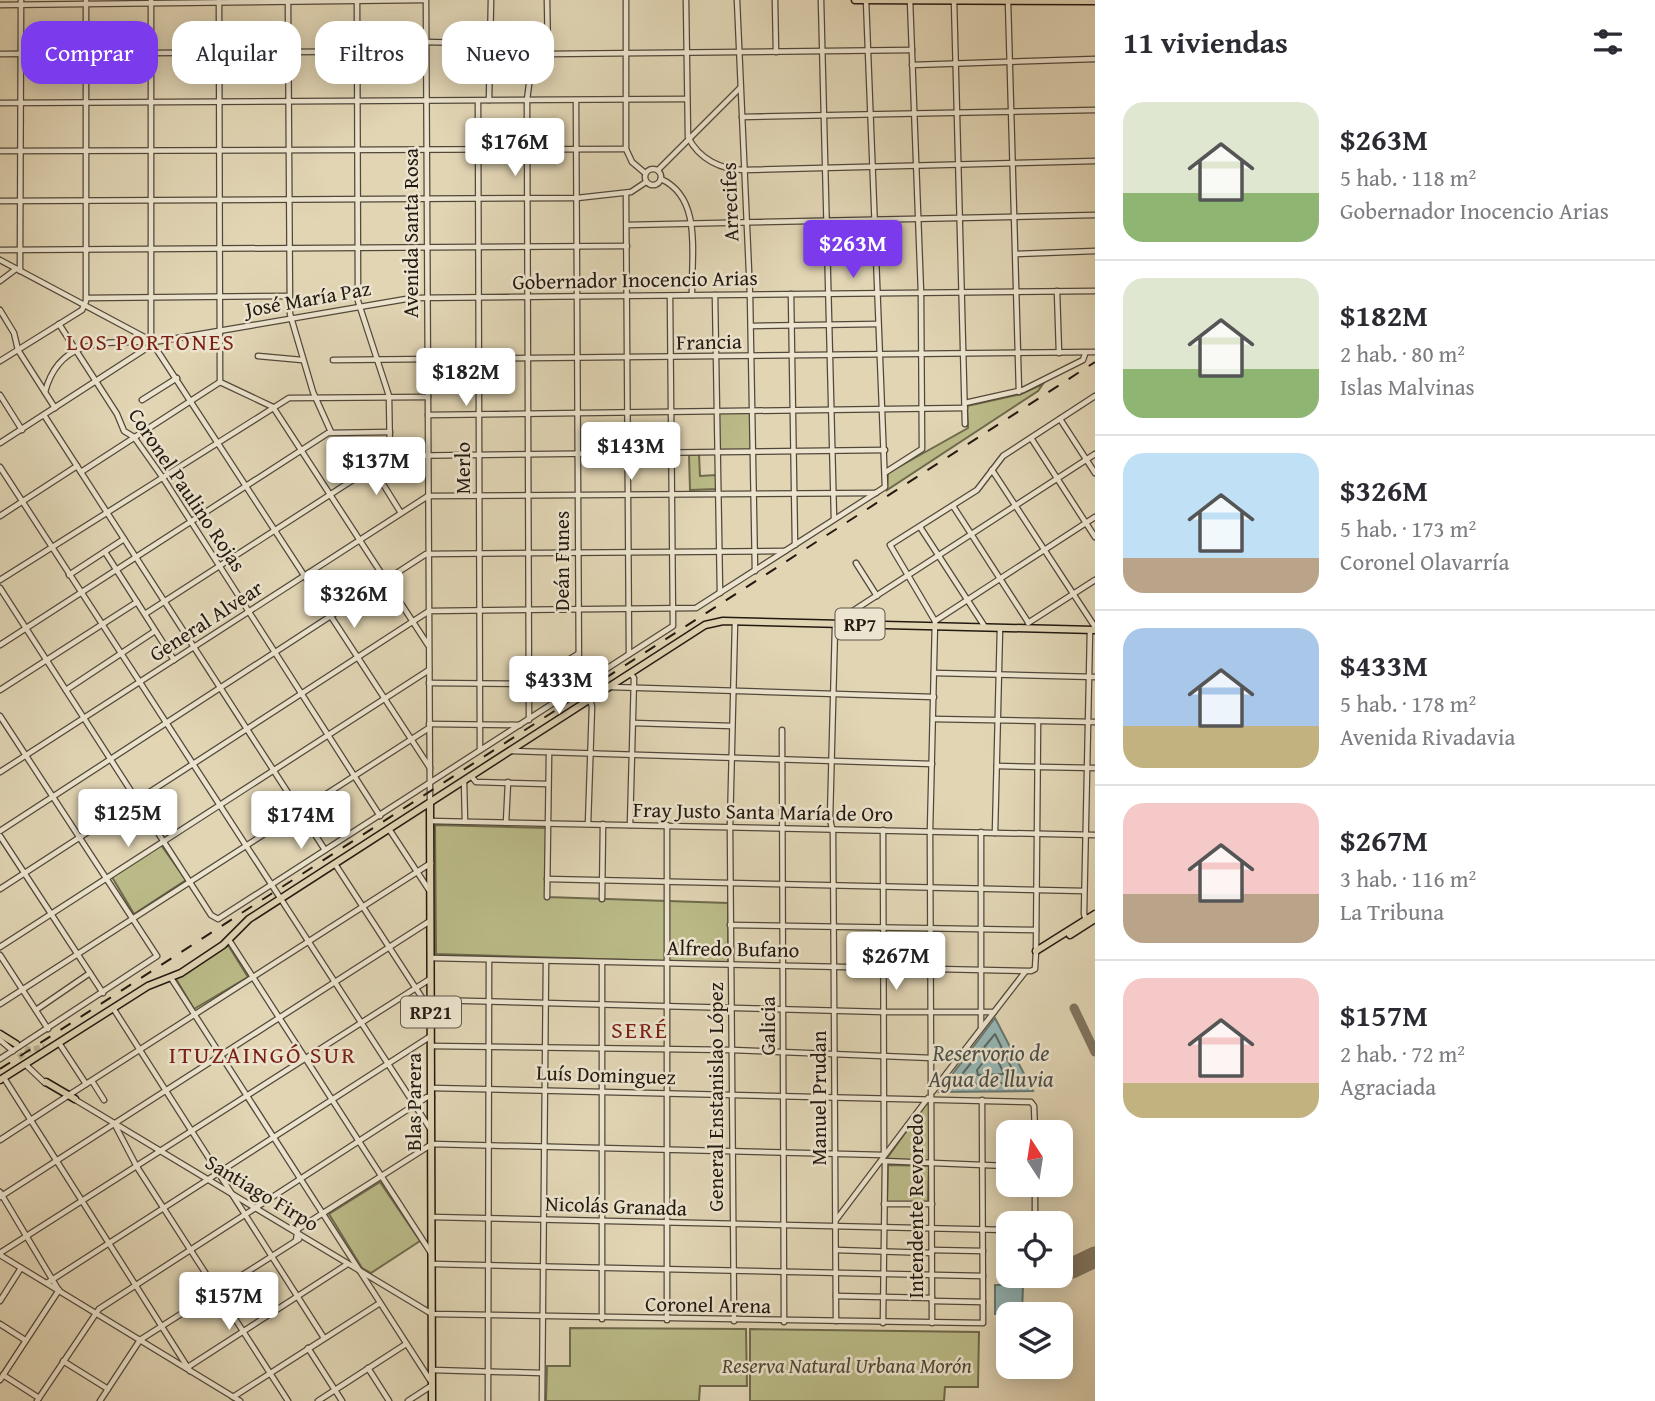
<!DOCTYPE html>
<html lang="es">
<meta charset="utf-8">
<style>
:root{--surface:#fff;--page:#f2f2f3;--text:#2b2b33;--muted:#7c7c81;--line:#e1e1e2;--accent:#7c3aed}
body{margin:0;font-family:"Gentium Book Plus",serif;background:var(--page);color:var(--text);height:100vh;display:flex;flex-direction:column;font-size:26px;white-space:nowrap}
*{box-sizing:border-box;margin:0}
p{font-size:23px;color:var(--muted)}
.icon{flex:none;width:38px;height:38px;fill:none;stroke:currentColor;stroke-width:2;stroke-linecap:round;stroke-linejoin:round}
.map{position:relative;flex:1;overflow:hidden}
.panel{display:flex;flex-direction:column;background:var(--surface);width:560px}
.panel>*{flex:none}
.top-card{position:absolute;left:21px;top:21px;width:665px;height:63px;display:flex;gap:14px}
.needle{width:46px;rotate:348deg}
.buttons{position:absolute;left:996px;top:1120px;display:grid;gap:14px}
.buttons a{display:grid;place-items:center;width:77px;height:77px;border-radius:14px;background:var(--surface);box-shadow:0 4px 18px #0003;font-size:35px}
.price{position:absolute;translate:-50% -60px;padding:0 16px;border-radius:7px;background:#fff;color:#222;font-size:23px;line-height:46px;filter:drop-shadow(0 2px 4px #0008)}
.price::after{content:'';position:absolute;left:50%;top:42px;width:21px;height:16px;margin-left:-10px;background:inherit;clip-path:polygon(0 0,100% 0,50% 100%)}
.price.active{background:var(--accent);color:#fff}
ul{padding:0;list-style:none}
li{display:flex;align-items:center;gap:21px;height:175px;padding:0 28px}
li+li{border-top:2px solid var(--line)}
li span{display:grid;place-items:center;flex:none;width:196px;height:140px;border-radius:21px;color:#555}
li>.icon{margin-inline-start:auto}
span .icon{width:84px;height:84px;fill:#fffc;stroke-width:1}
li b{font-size:30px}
h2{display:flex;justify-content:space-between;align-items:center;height:84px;padding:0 28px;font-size:30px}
.pill{padding:0 24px;border-radius:21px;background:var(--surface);box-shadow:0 4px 18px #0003;font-size:24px;line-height:63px}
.pill.active{background:var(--accent);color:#fff}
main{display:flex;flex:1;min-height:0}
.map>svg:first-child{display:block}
</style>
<main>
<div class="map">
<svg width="1095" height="1401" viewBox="0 0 1095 1401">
<rect width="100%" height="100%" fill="#e1d5b4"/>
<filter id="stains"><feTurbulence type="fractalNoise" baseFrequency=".00286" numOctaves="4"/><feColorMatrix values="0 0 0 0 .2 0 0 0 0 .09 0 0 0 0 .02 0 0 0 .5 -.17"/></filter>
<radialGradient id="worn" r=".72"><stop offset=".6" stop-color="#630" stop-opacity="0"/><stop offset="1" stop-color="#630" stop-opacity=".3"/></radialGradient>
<g fill="#babb88" stroke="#6e6a4c" stroke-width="2">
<path d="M1043,384L1038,391L887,490L888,473L968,428L967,406L1021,394Z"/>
<path d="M719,413H750L751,451H719Z"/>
<path d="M699,454L700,476L716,475V489L690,490L689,455Z"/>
<path d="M435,825L547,828V897L728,903V963L436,954Z"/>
<path d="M161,845L186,880L134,914L112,877Z"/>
<path d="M228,945L248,977L194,1009L176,979Z"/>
<path d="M926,1104H930V1160L885,1161Z"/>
<path d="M888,1165L929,1166L928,1202H887Z"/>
<path d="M380,1182L420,1241L371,1273L362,1268L329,1214Z"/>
<path d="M570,1328L746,1329L747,1386H700L699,1401H546L547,1366H570Z"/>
<path d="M750,1329L979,1332L978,1387H945L944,1401H750Z"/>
</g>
<g fill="#96b7b5" stroke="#687873" stroke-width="2">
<path d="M995,1018L1033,1091L939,1092Z"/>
<path d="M995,1285H1023L1022,1314H995Z"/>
</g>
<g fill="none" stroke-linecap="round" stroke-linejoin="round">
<g stroke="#5c6863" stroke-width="2">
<path d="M995,1034L1019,1083L959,1084L958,1079Z"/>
<path d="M993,1050L1004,1074L978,1075L977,1070Z"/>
</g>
<path stroke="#827762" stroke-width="9" d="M1074,1008L1095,1052"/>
<path stroke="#827762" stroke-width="21" d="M1072,1268L1095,1257"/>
<g stroke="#bbaf93" stroke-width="6" stroke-dasharray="6 3" stroke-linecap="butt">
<path d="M17,1045L29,1050L45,1047"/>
<path d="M14,1046L29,1067"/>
</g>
<g stroke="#52483a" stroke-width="7">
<g id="minor">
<path d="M151,0V339"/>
<path d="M219,0L220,382"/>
<path d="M288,0L290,314L313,392L331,432"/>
<path d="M357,0L358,301L389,396L390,456"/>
<path d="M426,0L430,802"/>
<path d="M547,0L548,54"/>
<path d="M626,0V149L632,162L645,173"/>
<path d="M686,0L688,137C699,159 721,170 745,170L1095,161"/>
<path d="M737,0L750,295L755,571"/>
<path d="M775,0L776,52"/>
<path d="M821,0L834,519"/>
<path d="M954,0L965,424"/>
<path d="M1008,1L1019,392"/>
<path d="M0,5L424,0"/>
<path d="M426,42L511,44L521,47L532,61"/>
<path d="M0,54L426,51"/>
<path d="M532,61L548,54L912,50"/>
<path d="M912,65L1095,59"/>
<path d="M489,100L491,0"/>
<path d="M576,100L579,687"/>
<path d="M478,101L480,750"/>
<path d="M0,103L686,99"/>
<path d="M742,117L1095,110"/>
<path d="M0,151L626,149"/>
<circle cx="653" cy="177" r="8"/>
<path d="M658,170L740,88"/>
<path d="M661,179C703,198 691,256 692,295"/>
<path d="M626,193L629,654"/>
<path d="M0,201L577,198L631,192L646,182"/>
<path d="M627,225L1095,215"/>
<path d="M0,250L627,246"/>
<path d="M1016,254L1095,251"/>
<path d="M0,260L148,339"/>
<path d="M20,271L21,0"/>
<path d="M0,281L16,269"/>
<path d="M1057,291L1059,353"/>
<path d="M791,294L795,545"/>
<path d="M715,295L720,593"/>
<path d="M87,298L288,296"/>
<path d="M0,310L14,333L18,350L55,408"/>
<path d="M59,324L117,414L124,431L134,437L163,478L380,816"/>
<path d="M751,326L878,324"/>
<path d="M154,342L412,298L1095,291"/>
<path d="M153,344L430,768"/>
<path d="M258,356L302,360"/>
<path d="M333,360L1095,352"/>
<path d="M0,361L82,310L86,301V0"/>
<path d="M220,382L273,407L428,645"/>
<path d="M45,392C59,339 102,342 147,342"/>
<path d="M0,395L22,430"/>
<path d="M142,400L177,378"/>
<path d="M965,403L1023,390L1083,360L1085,354"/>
<path d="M44,415L325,850"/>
<path d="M428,415L965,408"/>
<path d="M1060,419L1095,473"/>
<path d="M1031,438L1095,537"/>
<path d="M0,443L153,344"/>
<path d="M0,467L431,1130"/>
<path d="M373,468L401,513"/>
<path d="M992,470L1095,627"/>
<path d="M81,472L220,382"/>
<path d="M886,472L922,449L921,293L910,0"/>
<path d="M953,506L1028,622"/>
<path d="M0,516L77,466"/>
<path d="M920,527L985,627"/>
<path d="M105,552L174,660"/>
<path d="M856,563L877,596"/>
<path d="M69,575L124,539"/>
<path d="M0,580L289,398L428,397"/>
<path d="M0,588L211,915L218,919L673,626L670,296"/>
<path d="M145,614L390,456L885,450"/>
<path d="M935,621L890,545L977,490L1003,456L1095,396"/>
<path d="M1028,623L1095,580"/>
<path d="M0,645L328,433L390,432"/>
<path d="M934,673L1095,677"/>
<path d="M429,683L529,684L578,654"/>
<path d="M611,687L934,697"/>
<path d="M0,690L137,602"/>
<path d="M66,690L155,631"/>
<path d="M0,716L157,956L0,1059"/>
<path d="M933,719L1095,722"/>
<path d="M529,720L527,100L532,61"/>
<path d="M633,723L732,726"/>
<path d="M429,724L520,725"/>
<path d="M782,730L784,1322"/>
<path d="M511,751L932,764"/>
<path d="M997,766L1095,768"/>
<path d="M0,772L428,496L876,493"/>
<path d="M471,776L476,782L548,784"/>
<path d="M464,781L465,822"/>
<path d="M430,821L1095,835"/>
<path d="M506,823L508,782"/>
<path d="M588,824L592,706L590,700"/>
<path d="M630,825L634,678L631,674"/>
<path d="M667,825V1320"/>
<path d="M389,829L429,890"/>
<path d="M0,831L426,554L785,551"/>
<path d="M995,833L1000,628"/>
<path d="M0,836L103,993"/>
<path d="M335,864L430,1010"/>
<path d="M547,879L1084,891"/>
<path d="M0,889L429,611L696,608L885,487L866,0"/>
<path d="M547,897L549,755"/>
<path d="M602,899L603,824"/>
<path d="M1086,920L1084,914L1090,630"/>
<path d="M730,925L1036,930"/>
<path d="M229,940L431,1253"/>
<path d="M0,947L429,670"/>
<path d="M0,955L48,1029"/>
<path d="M431,958L1031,971L1035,969L1036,951L1038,721"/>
<path d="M171,978L430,1380"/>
<path d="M431,1000L884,1012H994"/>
<path d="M0,1004L429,728"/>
<path d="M113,1008L324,1338"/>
<path d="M36,1010L90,973"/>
<path d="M981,1027V832"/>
<path d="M0,1040L13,1051"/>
<path d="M59,1043L86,1084"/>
<path d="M431,1046L732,1050L932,1058"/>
<path d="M25,1064L45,1083"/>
<path d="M4,1078L190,1371"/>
<path d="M92,1081L104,1100"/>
<path d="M432,1088L1031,1102L1034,1106L1035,1132"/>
<path d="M933,1091L1025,972"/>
<path d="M69,1095L431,863"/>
<path d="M74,1099L432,1314L983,1323L982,1100"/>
<path d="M115,1125L137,1167L288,1401"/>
<path d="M0,1140L66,1097"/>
<path d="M883,1161L1008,1166"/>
<path d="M1035,1185V1223"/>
<path d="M0,1192L58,1289"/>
<path d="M0,1197L430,921"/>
<path d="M884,1204H932"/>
<path d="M432,1217L1008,1230"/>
<path d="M836,1220L928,1098"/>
<path d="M296,1240L298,1229L432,1144L884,1155L883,830"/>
<path d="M836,1250L932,1253"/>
<path d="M932,1250L983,1251"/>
<path d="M0,1253L430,979"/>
<path d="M0,1255L240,1401"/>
<path d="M433,1264L983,1276"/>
<path d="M47,1283L431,1036"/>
<path d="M836,1296L932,1298"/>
<path d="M0,1301L21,1268"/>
<path d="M932,1301L983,1302"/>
<path d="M602,1319V962"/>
<path d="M734,1321L730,827L735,622"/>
<path d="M836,1321L833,833L830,819L835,627L842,618L1095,454"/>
<path d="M883,1323L885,1163"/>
<path d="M932,1323L930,832L935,621L1095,517"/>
<path d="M0,1324L25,1340"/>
<path d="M308,1348L342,1401"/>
<path d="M63,1361L108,1389"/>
<path d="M188,1367L346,1265"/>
<path d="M368,1368L389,1401"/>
<path d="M432,1370L542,1373"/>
<path d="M3,1375L39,1398"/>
<path d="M0,1380L59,1290"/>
<path d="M233,1397L380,1303"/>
<path d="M37,1401L99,1309L427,1097H432"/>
<path d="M100,1401L140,1340L299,1239"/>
<path d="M318,1401L406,1344"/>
<path d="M408,1401L431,1386"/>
<path d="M488,1401L489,960"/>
<path d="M542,1401L546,961"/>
</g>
</g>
<g stroke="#231911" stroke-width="9">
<g id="major">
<path d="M855,0L1095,1"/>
<path d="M430,803L432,1401"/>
<path d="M1070,935L1095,919"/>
<path d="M1036,951L1095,914"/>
<path d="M0,1034L16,1044"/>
<path d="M0,1080L148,986L181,973L223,945L249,919L705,625L723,621L1095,630"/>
<path d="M46,1082L75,1099"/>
</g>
</g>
<use href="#minor" stroke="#ece4ce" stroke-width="4.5"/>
<use href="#major" stroke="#e1d5b4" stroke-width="6"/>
<path stroke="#231911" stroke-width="2" stroke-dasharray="12 12" stroke-linecap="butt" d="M0,1069L1095,362"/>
</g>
<g text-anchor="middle" stroke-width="5" stroke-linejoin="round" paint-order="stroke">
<g fill="#ece4ce" stroke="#5f564a" stroke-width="2">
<rect x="835.5" y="608.5" width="49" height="31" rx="5"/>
<rect x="401" y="996.5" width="60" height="31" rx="5"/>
</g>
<g font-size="19" font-weight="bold" fill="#231911">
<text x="860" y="631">RP7</text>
<text x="431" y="1019">RP21</text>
</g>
<g font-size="21" fill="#231911" stroke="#ece4ce">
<text transform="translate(730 202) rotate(-92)" y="7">Arrecifes</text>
<text transform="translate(411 233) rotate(-90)" y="7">Avenida Santa Rosa</text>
<text transform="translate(635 280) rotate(-1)" y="7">Gobernador Inocencio Arias</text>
<text transform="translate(308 299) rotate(-10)" y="7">José María Paz</text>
<text transform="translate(709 342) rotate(-1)" y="7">Francia</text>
<text transform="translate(463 468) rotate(-90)" y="7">Merlo</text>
<text transform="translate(187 490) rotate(56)" y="7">Coronel Paulino Rojas</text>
<text transform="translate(562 561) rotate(-90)" y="7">Deán Funes</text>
<text transform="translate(206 621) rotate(-33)" y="7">General Alvear</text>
<text transform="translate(763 812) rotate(1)" y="7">Fray Justo Santa María de Oro</text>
<text transform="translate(733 949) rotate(1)" y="7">Alfredo Bufano</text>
<text transform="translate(768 1026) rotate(-90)" y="7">Galicia</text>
<text transform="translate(606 1075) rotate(2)" y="7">Luís Dominguez</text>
<text transform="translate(716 1097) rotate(-90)" y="7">General Enstanislao López</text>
<text transform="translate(819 1098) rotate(-90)" y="7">Manuel Prudan</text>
<text transform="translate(414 1102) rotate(-90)" y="7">Blas Parera</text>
<text transform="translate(262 1193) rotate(31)" y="7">Santiago Firpo</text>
<text transform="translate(616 1206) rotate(2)" y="7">Nicolás Granada</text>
<text transform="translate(916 1206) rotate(-90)" y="7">Intendente Revoredo</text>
<text transform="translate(708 1305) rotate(1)" y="7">Coronel Arena</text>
</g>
<g font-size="21" font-style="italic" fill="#504a35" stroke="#ece4ce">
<text x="847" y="1373">Reserva Natural Urbana Morón</text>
</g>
<g font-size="23" letter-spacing="2" fill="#7a1f14" stroke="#ece4ce">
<text x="151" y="350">LOS PORTONES</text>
</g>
<g font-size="23" font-style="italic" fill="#4b504a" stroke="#ece4ce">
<text x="991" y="1061">Reservorio de<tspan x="991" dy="26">Agua de lluvia</tspan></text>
</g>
<g font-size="24" letter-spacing="2" fill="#7a1f14" stroke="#ece4ce">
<text x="640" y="1038">SERÉ</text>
<text x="263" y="1063">ITUZAINGÓ SUR</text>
</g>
</g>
<rect width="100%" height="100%" filter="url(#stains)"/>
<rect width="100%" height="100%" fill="url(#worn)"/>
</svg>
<div class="buttons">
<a><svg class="needle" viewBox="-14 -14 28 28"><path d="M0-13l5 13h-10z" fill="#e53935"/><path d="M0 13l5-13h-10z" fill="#7c7c81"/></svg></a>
<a><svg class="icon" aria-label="locate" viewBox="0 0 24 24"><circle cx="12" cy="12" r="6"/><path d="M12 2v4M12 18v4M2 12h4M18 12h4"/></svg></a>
<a><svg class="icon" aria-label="layers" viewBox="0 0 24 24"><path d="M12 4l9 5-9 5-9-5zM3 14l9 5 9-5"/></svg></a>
</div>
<b class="price" style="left:515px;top:178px">$176M</b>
<b class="price active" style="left:853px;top:280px">$263M</b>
<b class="price" style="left:466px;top:408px">$182M</b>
<b class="price" style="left:631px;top:482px">$143M</b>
<b class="price" style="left:376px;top:497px">$137M</b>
<b class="price" style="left:354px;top:630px">$326M</b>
<b class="price" style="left:559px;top:716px">$433M</b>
<b class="price" style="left:128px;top:849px">$125M</b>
<b class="price" style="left:301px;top:851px">$174M</b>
<b class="price" style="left:896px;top:992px">$267M</b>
<b class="price" style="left:229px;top:1332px">$157M</b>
<div class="top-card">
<a class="pill active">Comprar</a>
<a class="pill">Alquilar</a>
<a class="pill">Filtros</a>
<a class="pill">Nuevo</a>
</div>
</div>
<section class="panel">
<h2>11 viviendas<svg class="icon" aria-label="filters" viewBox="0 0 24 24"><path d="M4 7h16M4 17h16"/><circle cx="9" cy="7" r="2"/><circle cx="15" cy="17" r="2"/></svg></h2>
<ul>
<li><span style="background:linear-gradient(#dfe7d0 65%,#8fb573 0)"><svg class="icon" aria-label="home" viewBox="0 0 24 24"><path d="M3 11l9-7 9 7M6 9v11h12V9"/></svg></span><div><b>$263M</b><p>5 hab. · 118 m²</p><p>Gobernador Inocencio Arias</p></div></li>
<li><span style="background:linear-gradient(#dfe7d0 65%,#8fb573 0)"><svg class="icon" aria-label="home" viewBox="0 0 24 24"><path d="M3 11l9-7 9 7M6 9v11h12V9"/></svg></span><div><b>$182M</b><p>2 hab. · 80 m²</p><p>Islas Malvinas</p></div></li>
<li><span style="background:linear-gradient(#bfe0f5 75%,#b9a48a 0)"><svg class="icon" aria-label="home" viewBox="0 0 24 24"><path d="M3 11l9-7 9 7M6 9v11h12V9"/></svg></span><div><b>$326M</b><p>5 hab. · 173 m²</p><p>Coronel Olavarría</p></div></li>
<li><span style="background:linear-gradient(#a9c7e8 70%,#c2b280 0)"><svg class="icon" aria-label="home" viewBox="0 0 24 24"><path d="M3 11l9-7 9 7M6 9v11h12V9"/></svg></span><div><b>$433M</b><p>5 hab. · 178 m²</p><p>Avenida Rivadavia</p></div></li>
<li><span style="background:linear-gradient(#f6c9c9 65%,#b9a48a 0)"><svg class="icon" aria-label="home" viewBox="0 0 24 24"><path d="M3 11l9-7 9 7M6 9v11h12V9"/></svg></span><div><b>$267M</b><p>3 hab. · 116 m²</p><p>La Tribuna</p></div></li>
<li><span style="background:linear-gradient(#f6c9c9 75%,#c2b280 0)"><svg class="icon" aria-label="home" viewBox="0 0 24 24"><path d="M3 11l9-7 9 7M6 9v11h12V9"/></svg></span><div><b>$157M</b><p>2 hab. · 72 m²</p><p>Agraciada</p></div></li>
</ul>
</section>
</main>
